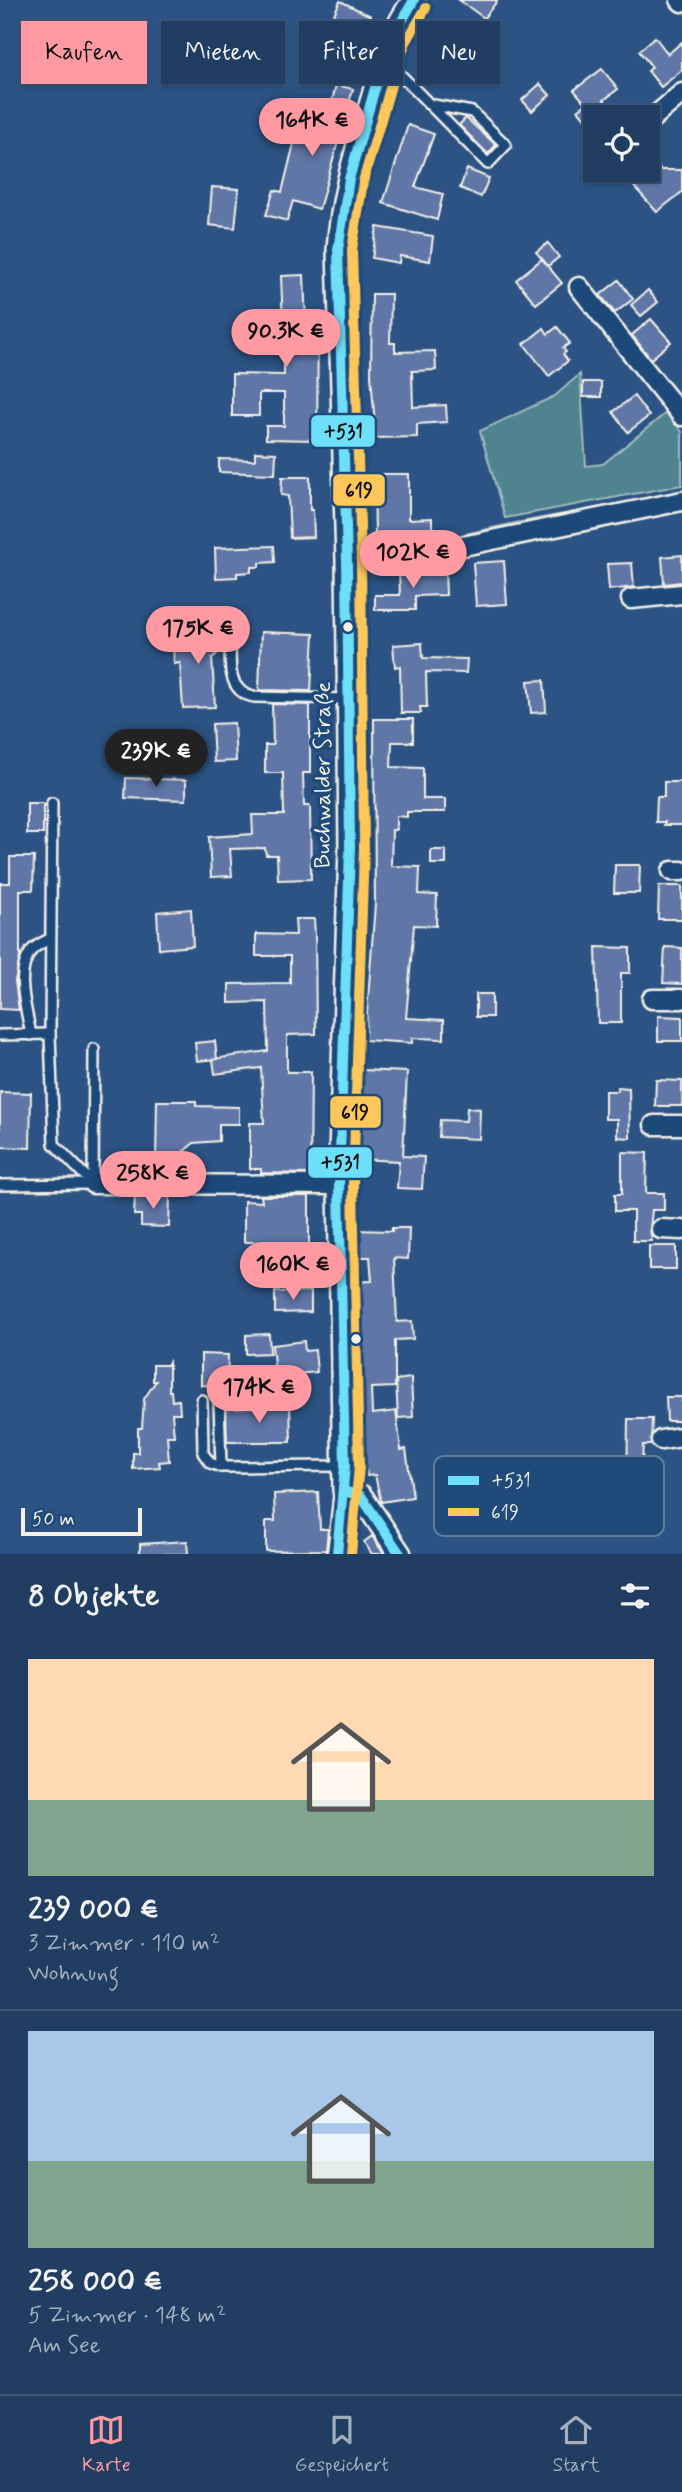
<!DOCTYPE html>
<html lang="de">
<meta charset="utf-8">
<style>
:root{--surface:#213e62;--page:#2d496b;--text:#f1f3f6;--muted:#a2aebe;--line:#3e5777;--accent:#ff9aa2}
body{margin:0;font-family:Mynerve,sans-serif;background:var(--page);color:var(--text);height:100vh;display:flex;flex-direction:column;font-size:26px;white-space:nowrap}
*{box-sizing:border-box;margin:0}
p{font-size:23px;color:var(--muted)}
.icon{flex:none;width:38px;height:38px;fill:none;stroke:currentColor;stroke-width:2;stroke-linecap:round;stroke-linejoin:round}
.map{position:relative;height:1554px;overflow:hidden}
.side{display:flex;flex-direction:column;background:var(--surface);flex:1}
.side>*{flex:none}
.banner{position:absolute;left:21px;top:21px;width:640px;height:63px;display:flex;gap:14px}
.controls{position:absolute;left:583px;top:105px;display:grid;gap:14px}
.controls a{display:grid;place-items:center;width:77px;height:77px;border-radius:0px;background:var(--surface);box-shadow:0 2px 5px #0004,0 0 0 2px var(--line);font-size:35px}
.scale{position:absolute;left:21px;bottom:18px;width:121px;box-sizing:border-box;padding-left:7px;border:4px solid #f4f1e8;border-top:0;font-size:19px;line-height:24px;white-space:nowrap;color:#f4f1e8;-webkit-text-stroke:5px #1f4a7a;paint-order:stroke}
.price{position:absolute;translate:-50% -60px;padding:0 16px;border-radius:24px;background:var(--accent);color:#111;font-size:23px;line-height:46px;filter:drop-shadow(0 2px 4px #0008)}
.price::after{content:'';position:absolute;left:50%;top:42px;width:21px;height:16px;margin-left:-10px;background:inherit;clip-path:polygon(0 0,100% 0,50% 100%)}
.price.selected{background:#222;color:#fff}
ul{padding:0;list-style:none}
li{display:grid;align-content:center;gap:14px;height:371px;padding:0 28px}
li+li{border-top:2px solid var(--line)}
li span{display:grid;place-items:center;height:217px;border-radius:0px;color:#555}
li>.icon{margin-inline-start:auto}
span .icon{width:126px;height:126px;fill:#fffc;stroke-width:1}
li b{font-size:30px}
h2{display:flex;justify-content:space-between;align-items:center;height:84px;padding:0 28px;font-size:30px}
.tag{padding:0 24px;border-radius:0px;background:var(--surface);box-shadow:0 2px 5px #0004,0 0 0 2px var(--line);font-size:24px;line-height:63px}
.tag.selected{background:var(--accent);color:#111}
.tab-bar{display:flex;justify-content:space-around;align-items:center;height:98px;border-top:2px solid var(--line);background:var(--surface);font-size:19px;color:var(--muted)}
.tab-bar a{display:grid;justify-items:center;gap:4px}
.tab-bar .selected{color:var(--accent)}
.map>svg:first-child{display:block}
</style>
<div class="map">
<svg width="682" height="1554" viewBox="0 0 682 1554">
<rect width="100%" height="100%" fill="#2c5383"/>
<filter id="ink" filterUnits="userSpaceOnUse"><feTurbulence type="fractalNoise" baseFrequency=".0143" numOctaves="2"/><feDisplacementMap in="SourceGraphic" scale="14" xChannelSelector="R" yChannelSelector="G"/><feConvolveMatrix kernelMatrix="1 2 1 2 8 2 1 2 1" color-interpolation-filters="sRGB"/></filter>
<g filter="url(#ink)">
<g fill="#4f8390" stroke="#a2babc" stroke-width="2">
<path d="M580,374L586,466L603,464L667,412L682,432V485L505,518L480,431L555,396Z"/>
<path d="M682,492V496L421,550L372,555L371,550L397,549L515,523Z"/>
</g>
<g fill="#5f76a7" stroke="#f4f1e8" stroke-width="2">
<path d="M459,0H498L484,18Z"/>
<path d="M340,1L371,16L361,38L330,23Z"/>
<path d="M655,37L668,54L682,42V70L661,87L648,71L652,67L639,51Z"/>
<path d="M602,69L618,89L604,100L619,117H595V131L578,110L586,104L574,90Z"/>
<path d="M540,84L550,95L532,111L522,100Z"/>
<path d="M336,85L353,89L319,209L293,201L287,221L266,215L274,190L282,192L301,115L327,121Z"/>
<path d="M466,118L496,145L488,154L459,125Z"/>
<path d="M408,125L434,134L415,187L443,194L437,220L383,203Z"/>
<path d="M648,154L661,170H682V192L657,212L619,170H648Z"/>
<path d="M467,169L489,178L481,197L460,188Z"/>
<path d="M212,187L239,189L235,228L209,225Z"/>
<path d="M377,227L433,236L430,261L400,256L399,263L372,258Z"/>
<path d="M548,243L559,257L548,266L536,252Z"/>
<path d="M542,259L562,283L536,304L516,280Z"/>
<path d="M304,275L306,326H318L317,440L266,439V426H284V393H259V416H232V374L284,375V343H250L251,325L283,326L281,276Z"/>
<path d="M619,280L633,299L615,313L600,295Z"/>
<path d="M648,290L658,302L641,316L631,305Z"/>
<path d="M372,294H391L390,343H395V352L435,351L436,370L412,371L413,407L446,405L447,422L417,424V437L376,438L371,375Z"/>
<path d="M651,319L671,342L651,359L632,335Z"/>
<path d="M557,327L570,343L563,348L566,352L563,354L568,361L549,376L524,344L544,328L548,334Z"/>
<rect x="583" y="382" width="18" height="15"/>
<path d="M634,396L649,416L628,432L613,412Z"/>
<path d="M255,452L276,453L275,474L219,472V459L255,460Z"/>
<path d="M374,474H409V519L432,518V534L375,535Z"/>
<path d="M282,477H310V510H313L314,537L290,538L288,496L281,495Z"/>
<path d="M274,546L275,562L259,563V567H251V572L237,573V577L216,578L215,548Z"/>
<path d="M682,555V582L664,584L662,557Z"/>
<path d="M504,561L507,604L476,606L473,563Z"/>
<path d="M632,563L634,587L609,590L607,564Z"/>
<path d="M445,570L446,595L415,596V610H375V595H400L399,572Z"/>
<path d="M214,619L217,654L212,658L215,707L183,708L180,663L174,664L173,645L194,643L192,621Z"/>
<path d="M261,632L314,634L311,691L259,690Z"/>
<path d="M422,643L423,658L467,659L466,673L426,672L427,707H420L421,713H401L400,666L395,667L393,645Z"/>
<path d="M544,680L546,712L531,713L528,681Z"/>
<path d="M272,704L310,705V773H303L304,806H310L311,879L278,880L277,855H266L265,848L230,849L232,876L211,877L209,837L253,834L252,815H284L283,773H265V745H273Z"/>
<path d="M374,719H413V742H392L391,767L423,768V799H445V812H407V817L396,816V830H392L391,866L420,867L419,894L437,895L436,926L414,925L406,1018L444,1020V1039L412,1038V1043L365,1040L375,904Z"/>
<path d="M234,723L236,761L214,762L212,724Z"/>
<path d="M126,778L186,780V800L125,798Z"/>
<path d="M664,782H682V825H664L665,822H656L657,797H664Z"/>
<rect x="27" y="803" width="16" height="31"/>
<rect x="431" y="850" width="15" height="14"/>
<path d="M10,857H34L33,890H20V957L15,981L19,1010L0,1009V883H10Z"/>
<path d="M615,865H640L639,893H614Z"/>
<path d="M659,886H682V919H658Z"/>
<path d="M191,909L193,946L159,949L157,912Z"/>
<path d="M295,919H314L315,935L316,1034L287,1035V1072H311L310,1174L261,1173V1169H250V1123H264L261,1068L215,1074L213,1059L268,1051L267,1002L229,1003V984L290,983V956H256V934L296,935Z"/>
<path d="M596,947L630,948V973H621V1023H598Z"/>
<path d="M665,947L682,948V984L663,983Z"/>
<rect x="476" y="994" width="16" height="23"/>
<path d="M658,1016L682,1017V1041H658Z"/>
<path d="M215,1041L217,1059L197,1061L195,1043Z"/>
<path d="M362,1070L407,1072L403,1156L424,1157L422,1189L397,1188L399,1161L356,1159Z"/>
<path d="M656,1080L682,1081V1106H655Z"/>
<path d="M617,1087L629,1088L630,1138L617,1137V1119H605V1091H617Z"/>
<path d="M0,1092L31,1093L30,1148L0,1147Z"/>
<path d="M157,1101H196V1106L239,1107V1124H219V1141L194,1143L174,1159H156Z"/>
<path d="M467,1108L480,1109L479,1139L439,1137L440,1120L466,1121Z"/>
<path d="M622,1152L647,1153L646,1193H664V1210H652L650,1229L652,1241H633V1211H615V1194H622Z"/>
<path d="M135,1196L170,1197L169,1227L141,1226V1215H134Z"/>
<path d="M261,1196H309V1256H261V1242H244V1201L262,1202Z"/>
<path d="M392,1228H409L408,1259L394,1258L397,1322L412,1321L413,1339L395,1340V1387L371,1388L372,1414L396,1411L401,1450L406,1449L413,1497L381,1502L375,1475L367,1476L358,1406L356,1367H358L354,1282L372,1281L370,1257H353V1230L392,1231Z"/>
<rect x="649" y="1246" width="27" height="23"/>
<path d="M311,1291V1312L275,1313V1292Z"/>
<path d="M269,1334L270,1353L246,1354V1335Z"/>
<path d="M304,1341L305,1351L315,1350L317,1372L295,1374V1380L276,1382L272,1345Z"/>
<path d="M201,1354L228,1355L227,1386L201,1385Z"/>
<path d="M169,1362V1391H171L172,1401L179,1400L180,1413H172L174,1436H167L169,1461L159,1462L160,1467L133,1469V1453H138V1428H142L144,1399L156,1381H153V1365H167Z"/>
<path d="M411,1378L413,1417L398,1418L396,1380Z"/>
<path d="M666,1397H682V1421H667Z"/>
<path d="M290,1406L291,1442H227L226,1409Z"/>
<path d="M628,1419H652L651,1445H643L641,1475L652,1476L650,1507L631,1506L632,1487H627Z"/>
<path d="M318,1492L320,1529H328L326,1550L266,1551V1521H275L274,1494Z"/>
<path d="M372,1536L384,1554H372L364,1542Z"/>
<path d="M187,1541L188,1554H140V1544Z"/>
</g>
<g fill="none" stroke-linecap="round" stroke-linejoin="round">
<g stroke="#f4f1e8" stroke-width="14">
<g id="service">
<path d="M385,59L488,164L506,145L472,112L428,104"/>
<path d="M231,631C231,654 223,691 254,697L348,699"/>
<path d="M52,803L50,1034L54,1144L93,1184"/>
<path d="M0,1035L50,1034"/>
<path d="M31,1035C27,1010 14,974 31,951C36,945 43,942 50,939"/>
<path d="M93,1184L94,1049"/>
<path d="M0,1185L93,1184"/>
<path d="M202,1400L203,1453L210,1463L221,1467L344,1466"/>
<path d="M219,1400L221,1467"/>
</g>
</g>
<g stroke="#f4f1e8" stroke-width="23">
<g id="minor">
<path d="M680,0L682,2"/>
<path d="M648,122L682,93"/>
<path d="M579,287L682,416"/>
<path d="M347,561L395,560L682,501"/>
<path d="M631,599L682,594"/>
<path d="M672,871H682"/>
<path d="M652,999H682"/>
<path d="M654,1125H682"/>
<path d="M93,1184L339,1185"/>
<path d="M661,1229L682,1230"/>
<path d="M661,1440L682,1437"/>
<path d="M337,1554L344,1491"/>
</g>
</g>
<g stroke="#f4f1e8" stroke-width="26">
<path id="tertiary" d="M400,1554L361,1496L344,1491L339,1185L350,848L347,561L338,250C341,200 354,157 369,109C380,72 390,31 414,0"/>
</g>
<use href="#service" stroke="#1f4a7a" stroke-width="9"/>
<use href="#minor" stroke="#1f4a7a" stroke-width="18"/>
<use href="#tertiary" stroke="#1f4a7a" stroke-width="21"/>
<g stroke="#1f4a7a" stroke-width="16">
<g id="bus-1">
<path d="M344,1491L361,1496L400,1554"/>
<path d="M337,1554L345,1466L339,1185L350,848L347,561L338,250L349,179L377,81L392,38L414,0"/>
</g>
</g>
<g stroke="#1f4a7a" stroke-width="16">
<path id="bus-2" d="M351,1554L359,1466L353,1185L364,848L361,561L352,250L363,182L391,85L405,44L426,8"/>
</g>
<use href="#bus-1" stroke="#6ddff8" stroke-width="10"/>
<use href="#bus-2" stroke="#fdc75a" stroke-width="10"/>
</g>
</g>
<g fill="#f4f1e8" stroke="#1f4a7a" stroke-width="2.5">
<circle cx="348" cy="627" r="6"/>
<circle cx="356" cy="1339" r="6"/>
</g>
<g text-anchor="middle" stroke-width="7" stroke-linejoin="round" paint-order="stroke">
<g font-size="23" fill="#f4f1e8" stroke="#1f4a7a">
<text transform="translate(322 775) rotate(-90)" y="8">Buchwalder Straße</text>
</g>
</g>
<rect x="434" y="1456" width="230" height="80" rx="10" fill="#1f4a7a" stroke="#5f7c9b" stroke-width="2"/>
<rect x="448" y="1476" width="31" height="9" fill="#6ddff8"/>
<rect x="448" y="1508" width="31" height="8" fill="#fdc75a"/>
<g font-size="19" fill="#f4f1e8">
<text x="491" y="1487">+531</text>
<text x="491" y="1519">619</text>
</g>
<g stroke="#1f4a7a" stroke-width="2.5">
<rect x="310" y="414" width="66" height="34" rx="7" fill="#6ddff8"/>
<rect x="332" y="473" width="54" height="34" rx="7" fill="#fdc75a"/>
<rect x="329" y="1095" width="53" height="34" rx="7" fill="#fdc75a"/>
<rect x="307" y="1146" width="66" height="33" rx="7" fill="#6ddff8"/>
</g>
<g font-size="19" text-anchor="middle" font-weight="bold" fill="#111">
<text x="343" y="438">+531</text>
<text x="359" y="497">619</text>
<text x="355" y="1119">619</text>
<text x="340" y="1169">+531</text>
</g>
</svg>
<div class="controls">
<a><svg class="icon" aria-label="locate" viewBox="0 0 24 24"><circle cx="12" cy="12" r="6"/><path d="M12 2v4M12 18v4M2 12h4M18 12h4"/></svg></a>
</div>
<div class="scale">50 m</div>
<b class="price" style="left:312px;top:158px">164K €</b>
<b class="price" style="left:286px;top:369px">90.3K €</b>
<b class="price" style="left:413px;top:590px">102K €</b>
<b class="price" style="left:198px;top:666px">175K €</b>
<b class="price selected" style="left:156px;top:789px">239K €</b>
<b class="price" style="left:153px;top:1211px">258K €</b>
<b class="price" style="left:293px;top:1302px">160K €</b>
<b class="price" style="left:259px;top:1425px">174K €</b>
<div class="banner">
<a class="tag selected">Kaufen</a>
<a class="tag">Mieten</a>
<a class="tag">Filter</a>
<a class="tag">Neu</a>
</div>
</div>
<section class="side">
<h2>8 Objekte<svg class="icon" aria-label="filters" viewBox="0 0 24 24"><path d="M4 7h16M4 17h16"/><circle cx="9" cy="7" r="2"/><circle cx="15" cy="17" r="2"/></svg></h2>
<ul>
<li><span style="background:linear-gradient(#ffd9b3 65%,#7fa58c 0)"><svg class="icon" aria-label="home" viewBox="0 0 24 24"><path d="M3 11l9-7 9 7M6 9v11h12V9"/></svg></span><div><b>239 000 €</b><p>3 Zimmer · 110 m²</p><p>Wohnung</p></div></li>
<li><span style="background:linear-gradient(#a9c7e8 60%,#7fa58c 0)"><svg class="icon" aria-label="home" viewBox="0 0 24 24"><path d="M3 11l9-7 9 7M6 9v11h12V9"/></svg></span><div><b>258 000 €</b><p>5 Zimmer · 148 m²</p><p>Am See</p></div></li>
</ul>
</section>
<nav class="tab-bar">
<a class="selected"><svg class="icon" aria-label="map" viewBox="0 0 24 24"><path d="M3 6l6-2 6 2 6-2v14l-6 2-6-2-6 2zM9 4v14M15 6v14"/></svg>Karte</a>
<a><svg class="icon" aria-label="saved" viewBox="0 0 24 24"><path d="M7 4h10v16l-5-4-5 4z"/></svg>Gespeichert</a>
<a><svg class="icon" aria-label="home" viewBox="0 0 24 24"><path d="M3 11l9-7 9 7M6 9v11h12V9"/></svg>Start</a>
</nav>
